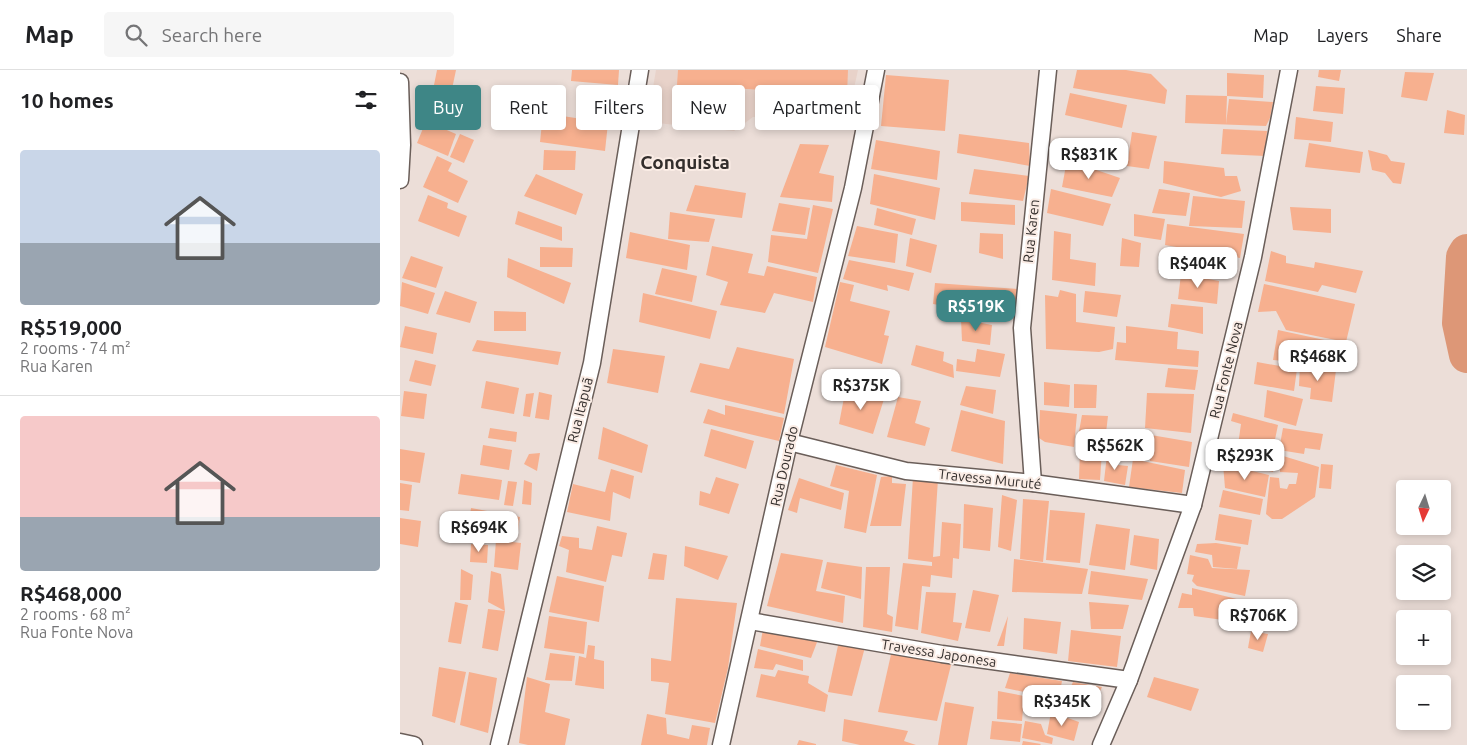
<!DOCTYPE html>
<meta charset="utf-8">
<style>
:root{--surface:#fff;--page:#f6f6f6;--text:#202124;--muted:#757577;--line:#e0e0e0;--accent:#3e8686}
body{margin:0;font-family:Ubuntu,sans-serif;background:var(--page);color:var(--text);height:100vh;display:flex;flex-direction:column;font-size:19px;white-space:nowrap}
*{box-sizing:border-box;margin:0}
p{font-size:16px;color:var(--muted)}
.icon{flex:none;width:28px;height:28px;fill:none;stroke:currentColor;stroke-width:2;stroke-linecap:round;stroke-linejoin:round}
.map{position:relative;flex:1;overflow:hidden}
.side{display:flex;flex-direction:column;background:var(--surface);width:400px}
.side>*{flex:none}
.top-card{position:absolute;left:15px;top:15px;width:475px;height:45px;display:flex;gap:10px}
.needle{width:32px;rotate:184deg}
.tools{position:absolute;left:996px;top:410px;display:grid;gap:10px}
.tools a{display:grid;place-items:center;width:55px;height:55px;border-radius:5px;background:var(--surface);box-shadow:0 2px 8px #0003;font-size:25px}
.price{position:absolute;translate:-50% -42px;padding:0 11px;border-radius:10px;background:#fff;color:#222;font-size:16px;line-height:32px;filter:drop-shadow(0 1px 2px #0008)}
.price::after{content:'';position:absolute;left:50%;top:30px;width:15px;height:11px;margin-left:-8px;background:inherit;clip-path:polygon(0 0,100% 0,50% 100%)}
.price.selected{background:var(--accent);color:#fff}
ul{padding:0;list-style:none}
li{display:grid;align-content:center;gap:10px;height:265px;padding:0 20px}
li+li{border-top:1px solid var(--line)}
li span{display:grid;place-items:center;height:155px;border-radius:5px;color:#555}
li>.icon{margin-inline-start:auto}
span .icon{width:90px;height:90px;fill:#fffc;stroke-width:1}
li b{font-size:21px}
h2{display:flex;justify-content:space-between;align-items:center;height:60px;padding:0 20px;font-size:21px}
.chip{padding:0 18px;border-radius:5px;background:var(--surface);box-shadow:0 2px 8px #0003;font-size:18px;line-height:45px}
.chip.selected{background:var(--accent);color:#fff}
header{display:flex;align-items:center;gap:30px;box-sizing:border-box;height:70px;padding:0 25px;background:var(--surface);border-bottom:1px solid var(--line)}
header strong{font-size:24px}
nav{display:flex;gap:28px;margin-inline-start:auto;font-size:18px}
.search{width:350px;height:45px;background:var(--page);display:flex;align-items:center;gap:12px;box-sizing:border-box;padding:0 18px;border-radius:5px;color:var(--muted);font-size:19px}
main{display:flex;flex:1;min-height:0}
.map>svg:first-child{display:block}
</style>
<header>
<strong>Map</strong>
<div class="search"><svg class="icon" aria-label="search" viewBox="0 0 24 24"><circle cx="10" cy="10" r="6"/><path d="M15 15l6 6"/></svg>Search here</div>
<nav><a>Map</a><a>Layers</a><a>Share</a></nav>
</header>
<main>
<section class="side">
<h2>10 homes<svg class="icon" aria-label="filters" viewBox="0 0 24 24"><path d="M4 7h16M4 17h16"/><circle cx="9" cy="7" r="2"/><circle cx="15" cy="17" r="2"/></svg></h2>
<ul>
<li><span style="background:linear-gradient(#c9d6e8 60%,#9aa5b1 0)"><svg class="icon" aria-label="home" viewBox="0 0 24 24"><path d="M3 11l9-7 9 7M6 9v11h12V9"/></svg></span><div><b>R$519,000</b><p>2 rooms · 74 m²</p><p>Rua Karen</p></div></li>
<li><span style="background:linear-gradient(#f6c9c9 65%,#9aa5b1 0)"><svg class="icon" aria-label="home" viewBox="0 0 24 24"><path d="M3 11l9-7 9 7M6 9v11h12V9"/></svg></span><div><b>R$468,000</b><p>2 rooms · 68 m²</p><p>Rua Fonte Nova</p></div></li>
</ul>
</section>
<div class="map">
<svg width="1067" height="675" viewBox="0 0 1067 675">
<rect width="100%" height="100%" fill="#ecded8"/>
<path fill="#e8d2c9" d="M256,0H458L447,50L353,47L334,61L247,52Z"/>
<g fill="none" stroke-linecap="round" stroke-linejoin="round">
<path stroke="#dd9777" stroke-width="36" d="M1067,182L1064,187L1060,253L1067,285"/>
</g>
<g fill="#f7b08f">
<path d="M37,0H56L52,19L34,15Z"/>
<path d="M172,0H219L218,15L171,11Z"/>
<path d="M278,0H448L447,25L277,15Z"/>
<path d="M677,0H726L751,4L767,20L765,34L673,18Z"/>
<path d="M919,0H941L939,11L918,7Z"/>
<path d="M1005,2L1034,3L1027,31L1001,27Z"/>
<path d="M827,3L864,5L863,28L827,26Z"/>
<path d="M486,5L549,10L545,61L481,56Z"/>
<path d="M916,16L945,18L943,44L913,41Z"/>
<path d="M35,21L53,28L44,50L26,43Z"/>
<path d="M670,23L727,35L722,58L665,45Z"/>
<path d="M786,25L827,26L826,54L829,29L873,32L870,48L866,56L785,53Z"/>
<path d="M55,29L73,36L64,59L46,52Z"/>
<path d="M1047,40L1065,45L1064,65L1044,63Z"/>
<path d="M143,43L208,53L205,81L140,72Z"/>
<path d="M896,47L933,52L931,72L894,69Z"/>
<path d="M26,51L56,64L48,86L17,73Z"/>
<path d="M823,59L867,61L865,86L821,84Z"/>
<path d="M732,62L757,66L749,99L727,96Z"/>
<path d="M60,64L74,70L64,93L50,87Z"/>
<path d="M559,64L629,73L630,96L557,83Z"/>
<path d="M476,70L540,81L537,110L471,99Z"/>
<path d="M909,73L963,82L960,103L905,97Z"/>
<path d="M400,74L429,75L419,103L434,106L432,132L380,127Z"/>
<path d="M144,80L176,81L175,100H143Z"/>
<path d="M968,80L987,85L991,91L1005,93L1001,114L993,113L985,103L972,100Z"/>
<path d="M37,86L52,93L48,101L68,111L58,133L23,117Z"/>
<path d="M667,90L720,108L712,127L662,117Z"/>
<path d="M764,91L824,98L825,106H837L841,121L821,127L763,113Z"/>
<path d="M574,99L629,106L623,131L569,124Z"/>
<path d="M136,104L183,124L176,145L124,126Z"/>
<path d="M474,104L540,118L535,150L470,134Z"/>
<path d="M295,115L346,123L342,148L286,141Z"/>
<path d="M651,119L711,134L703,156L647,143Z"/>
<path d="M759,119L790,123L786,146L752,143Z"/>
<path d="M28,125L48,133L47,138L67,146L59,167L18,151Z"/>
<path d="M793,126L845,131L842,158L789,156Z"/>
<path d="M561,132L615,135V155L561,151Z"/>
<path d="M379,133L410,138L405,165L372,161Z"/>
<path d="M413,135L433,139L418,203L368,192L371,165L407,169Z"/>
<path d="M890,137L931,139V163L893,160Z"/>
<path d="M477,138L516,149L512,165L474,155Z"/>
<path d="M118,141L162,157V171L115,154Z"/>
<path d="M270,142L315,149L309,172L268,169Z"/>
<path d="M734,144L765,149L761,170L734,166Z"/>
<path d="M767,154L844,164L840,188L765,175Z"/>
<path d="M457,156L498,164L495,193L448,186Z"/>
<path d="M654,161L671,164L670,189L696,193L695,216L652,210Z"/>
<path d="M230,162L290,175L287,200L226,188Z"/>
<path d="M580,163L603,164V189L579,183Z"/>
<path d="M510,168L537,175L531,203L506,196Z"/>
<path d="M722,168L741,173L739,197L720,196Z"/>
<path d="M312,176L353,184L348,203L364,206L367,196L417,207L413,232L374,223L365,243L320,235L328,212L306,205Z"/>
<path d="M140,177L173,178L172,197H140Z"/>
<path d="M767,179L811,184L806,205L766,200Z"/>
<path d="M871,181L886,186V193L914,198L915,192L963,201L956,223L922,215L918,222L865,211Z"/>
<path d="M11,186L43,197L36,218L2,208Z"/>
<path d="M108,188L171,213L164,234L107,207Z"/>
<path d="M449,190L514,203L509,221L487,215L488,221L443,209Z"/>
<path d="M262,198L297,206L292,232L255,224Z"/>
<path d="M781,204L819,211L817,234L778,229Z"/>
<path d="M2,212L35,223L28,244L0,236Z"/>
<path d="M440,212L454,215L450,231L490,241L484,265L489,266L482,294L425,277Z"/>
<path d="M535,213L618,219L617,247L533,234Z"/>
<path d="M864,214L955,234L946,272L886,260L876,241L858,242Z"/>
<path d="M660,220L676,224V252L715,257L713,279L699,282L646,279L645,225L658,227Z"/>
<path d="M45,221L77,232L70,253L36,244Z"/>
<path d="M685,221L721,225L717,247L683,242Z"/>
<path d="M243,223L317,241L310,269L239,252Z"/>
<path d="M771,234L803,237V264L768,257Z"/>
<path d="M94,241L126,242V261H94Z"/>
<path d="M561,249L592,255L590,275L562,271Z"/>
<path d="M5,256L37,263L33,284L0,277Z"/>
<path d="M726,256L778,262L777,279L799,281L798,297L715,290L717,272L726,273Z"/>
<path d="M878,260L929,271L923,294L873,290Z"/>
<path d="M77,270L161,282L158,295L72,281Z"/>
<path d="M516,275L544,282L543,291L553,295L554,308L511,295Z"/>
<path d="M337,277L394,289L384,344L290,322L300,293L329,299Z"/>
<path d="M213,279L265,286L258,323L207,313Z"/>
<path d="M577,279L605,284L600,307L556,301L557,289L575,292Z"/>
<path d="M15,290L36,295L31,316L9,311Z"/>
<path d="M857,292L897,299L894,321L854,314Z"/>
<path d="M900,294L936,300L932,332L910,329L911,318L899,316Z"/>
<path d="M768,298L798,300L795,320L765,317Z"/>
<path d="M86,311L119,318L114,344L81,338Z"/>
<path d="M644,312L670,315L669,337L644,335Z"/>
<path d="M674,314L697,315L696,338H674Z"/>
<path d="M566,316L596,320L593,344L560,335Z"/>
<path d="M446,317L484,329L473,364L439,354Z"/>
<path d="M867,320L903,329L896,356L864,347Z"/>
<path d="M4,321L27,324L24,349L1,346Z"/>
<path d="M139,322L152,325L149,350L135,348Z"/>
<path d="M134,323L130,347L123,346L126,324Z"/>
<path d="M747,323L794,324L791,363L745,358Z"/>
<path d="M498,327L521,331L515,353L530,358L525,376L487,367Z"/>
<path d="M325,335L384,348L379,371L303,353L308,339L325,345Z"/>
<path d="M561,340L605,351L603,394L551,381Z"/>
<path d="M640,340L677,344L674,377L645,372L639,368Z"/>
<path d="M833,343L878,355L872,384L838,375L841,354L831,351Z"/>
<path d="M682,345L708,346L705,371L678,367Z"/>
<path d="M203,357L248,375L242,403L198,389Z"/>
<path d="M90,358L117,362L116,372L88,368Z"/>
<path d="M883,358L923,364L920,380L905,378L904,384L879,380Z"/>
<path d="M311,359L354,371L346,399L304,386Z"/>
<path d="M751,365L792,372L789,397L750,391Z"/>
<path d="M83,375L112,380L109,400L80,395Z"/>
<path d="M826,377L875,387L873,402L825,391Z"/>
<path d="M0,379L25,383L20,413L0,410Z"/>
<path d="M680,379L702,381L700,410L679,409Z"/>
<path d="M140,383L137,401L124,394L129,384Z"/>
<path d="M707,385L719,389L718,395L728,396L725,415L704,411Z"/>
<path d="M880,385L919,397L915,427L882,449H872L866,444L870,407L879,408L880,418L887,419L889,414H896L898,403L880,402Z"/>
<path d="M733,389L785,400L782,423L729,417Z"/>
<path d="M823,394L869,405L865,427L825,418Z"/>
<path d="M921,394L933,395L931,419L919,418Z"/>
<path d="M436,395L477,405L466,463L444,458L449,421L430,416Z"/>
<path d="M211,399L234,406L230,429L213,422L210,451L167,442L173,414L205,422Z"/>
<path d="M61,404L102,410L99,430L58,424Z"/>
<path d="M492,406V413L506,414L501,456H470L481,407Z"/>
<path d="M316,407L339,414L329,444L299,435L300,421L310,424Z"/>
<path d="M513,407L538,409L533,487L540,486L542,452L561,454L559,489L553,488L552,508L531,505L530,517L522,516L518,560L495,556L503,493L532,496V492L508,489Z"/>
<path d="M399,408L444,423L441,440L400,428L397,443L388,440Z"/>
<path d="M124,410L132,413L131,435L122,434Z"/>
<path d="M108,411L117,412L113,436L104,435Z"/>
<path d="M0,413L12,415L9,441L0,440Z"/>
<path d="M823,420L863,429L860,445L819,437Z"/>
<path d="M602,425L617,430L611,481L598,477Z"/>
<path d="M623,429L649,431L643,492L620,489Z"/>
<path d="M564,434L593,438L590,481L563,478Z"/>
<path d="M71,438L120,447L117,468L68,459Z"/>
<path d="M650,440L685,443L680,493L646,490Z"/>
<path d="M819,444L852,450L848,475L815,470Z"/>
<path d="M0,448L21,451L18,477L0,474Z"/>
<path d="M696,454L730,459L725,500L689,495Z"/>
<path d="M197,456L227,463L222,487L212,485L206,512L166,502L169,480L159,476L162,466L179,468V478L192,480Z"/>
<path d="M734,465L759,469L757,500L730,495Z"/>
<path d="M96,470L121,473L118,500L94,497Z"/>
<path d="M816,473L841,477L837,499L813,497L812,485L795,482L797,474Z"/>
<path d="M71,474L88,475L87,493L70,492Z"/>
<path d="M285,476L328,486L318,510L284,496Z"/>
<path d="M253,483L267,485L264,510L248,509Z"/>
<path d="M381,483L423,490L416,521L445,526L443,553L367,536Z"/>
<path d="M790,485L808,489L812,498L850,500L845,526L797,516L792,511L794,505L787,504Z"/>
<path d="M614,489L688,499L682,524L612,522Z"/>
<path d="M427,492L462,497L461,529L421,518Z"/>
<path d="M466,497H490L487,544L493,547L492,562L463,557Z"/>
<path d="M61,499L73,505L71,530H60Z"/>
<path d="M91,501L101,504L105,541L98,581L82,578L88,539L105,541L88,532Z"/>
<path d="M691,501L748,509L742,530L688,524Z"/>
<path d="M157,506L204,516L199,552L149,542Z"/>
<path d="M792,518L849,532L845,553L794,546L793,538H778L782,523L792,525Z"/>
<path d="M573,520L599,525L590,562L565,558Z"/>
<path d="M526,522L556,523L553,552L562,553L558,571L521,563Z"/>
<path d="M276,528L337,533L328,598L315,653L265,644L269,613L251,611V588L271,591Z"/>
<path d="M55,532L68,535L61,574L48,572Z"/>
<path d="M689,532L729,535L723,559H691Z"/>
<path d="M149,546L187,552L184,584L144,578Z"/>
<path d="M608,546L604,576H597Z"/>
<path d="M624,548L661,552L657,584L623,579Z"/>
<path d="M363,559L419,567L411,588L360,576Z"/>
<path d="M671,560L721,566L717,597L668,591Z"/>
<path d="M851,561L868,564L863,582L848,578Z"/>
<path d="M439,571L465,577L452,626L428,622Z"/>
<path d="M188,575L195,576L194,589L204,591V619L175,615L179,586L186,588Z"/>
<path d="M358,579L403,590V601L376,594L373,600L354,598Z"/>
<path d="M492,580L552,591L537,651L478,642Z"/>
<path d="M150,583L175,586L172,611L145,610Z"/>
<path d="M39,597L66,602L55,653L32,646Z"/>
<path d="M378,600L409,606L408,613L428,625L425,642L356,627L361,604L375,607Z"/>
<path d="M69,602L97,608L88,663L60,655Z"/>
<path d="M610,603L662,611L657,637L628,634L629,623L605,618Z"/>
<path d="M127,607L150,614L145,642L170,649L165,675H128L119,673Z"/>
<path d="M754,607L799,619L791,641L747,627Z"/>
<path d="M673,612L702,617L690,641L661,637Z"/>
<path d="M598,621L624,626L622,651L597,649Z"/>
<path d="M545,632L574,637L567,675H538Z"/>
<path d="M651,642L679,652L674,671L647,664Z"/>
<path d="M247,644L266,648L267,664L289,669L292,655L310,658L307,675H241Z"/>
<path d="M444,649L508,661L504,671L516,675H460L442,671Z"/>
<path d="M592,651L622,654L620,672L590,669Z"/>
<path d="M625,651L641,654L645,665L653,668L652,674L622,668Z"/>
<path d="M399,670L416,674V675H397Z"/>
<path d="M623,671L641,674L640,675H622Z"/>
</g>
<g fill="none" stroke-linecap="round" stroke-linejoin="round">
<g stroke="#6a5e59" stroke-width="19">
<g id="minor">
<path d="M0,12L2,75L0,110"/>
<path d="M389,372L506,401L633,413L793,435"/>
<path d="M633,413L622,258L648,0"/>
<path d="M350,551L542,584L729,610"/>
<path d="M0,672L14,675"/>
<path d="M99,675L192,293L240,0"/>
<path d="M321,675L389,372L453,118L476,0"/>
<path d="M701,675L729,610L793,435L853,187L889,0"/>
</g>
</g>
<use href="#minor" stroke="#fff" stroke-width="16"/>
</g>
<g text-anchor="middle" stroke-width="4" stroke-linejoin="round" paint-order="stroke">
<g font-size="14" fill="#332e2c" stroke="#faece5">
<text transform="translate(631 161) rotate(-84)" y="5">Rua Karen</text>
<text transform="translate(826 300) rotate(-76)" y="5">Rua Fonte Nova</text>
<text transform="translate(180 340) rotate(-76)" y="5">Rua Itapuã</text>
<text transform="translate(384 396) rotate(-77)" y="5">Rua Dourado</text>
<text transform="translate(590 409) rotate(6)" y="5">Travessa Muruté</text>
<text transform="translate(539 583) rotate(9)" y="5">Travessa Japonesa</text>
</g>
<g font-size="19" font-weight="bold" fill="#332e2c" stroke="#faece5">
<text x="285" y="99">Conquista</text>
</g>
</g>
</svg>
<div class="tools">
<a><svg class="needle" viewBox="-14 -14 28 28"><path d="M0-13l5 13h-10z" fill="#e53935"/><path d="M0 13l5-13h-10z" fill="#757577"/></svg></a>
<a><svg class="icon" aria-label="layers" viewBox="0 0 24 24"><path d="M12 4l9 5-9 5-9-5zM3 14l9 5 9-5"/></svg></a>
<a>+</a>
<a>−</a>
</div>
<b class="price" style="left:689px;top:110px">R$831K</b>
<b class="price" style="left:798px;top:219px">R$404K</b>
<b class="price selected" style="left:576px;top:262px">R$519K</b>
<b class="price" style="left:918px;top:312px">R$468K</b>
<b class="price" style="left:461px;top:341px">R$375K</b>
<b class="price" style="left:715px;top:401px">R$562K</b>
<b class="price" style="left:845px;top:411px">R$293K</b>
<b class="price" style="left:79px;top:483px">R$694K</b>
<b class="price" style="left:858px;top:571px">R$706K</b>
<b class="price" style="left:662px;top:657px">R$345K</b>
<div class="top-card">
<a class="chip selected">Buy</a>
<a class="chip">Rent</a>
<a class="chip">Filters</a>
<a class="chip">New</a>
<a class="chip">Apartment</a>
</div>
</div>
</main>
